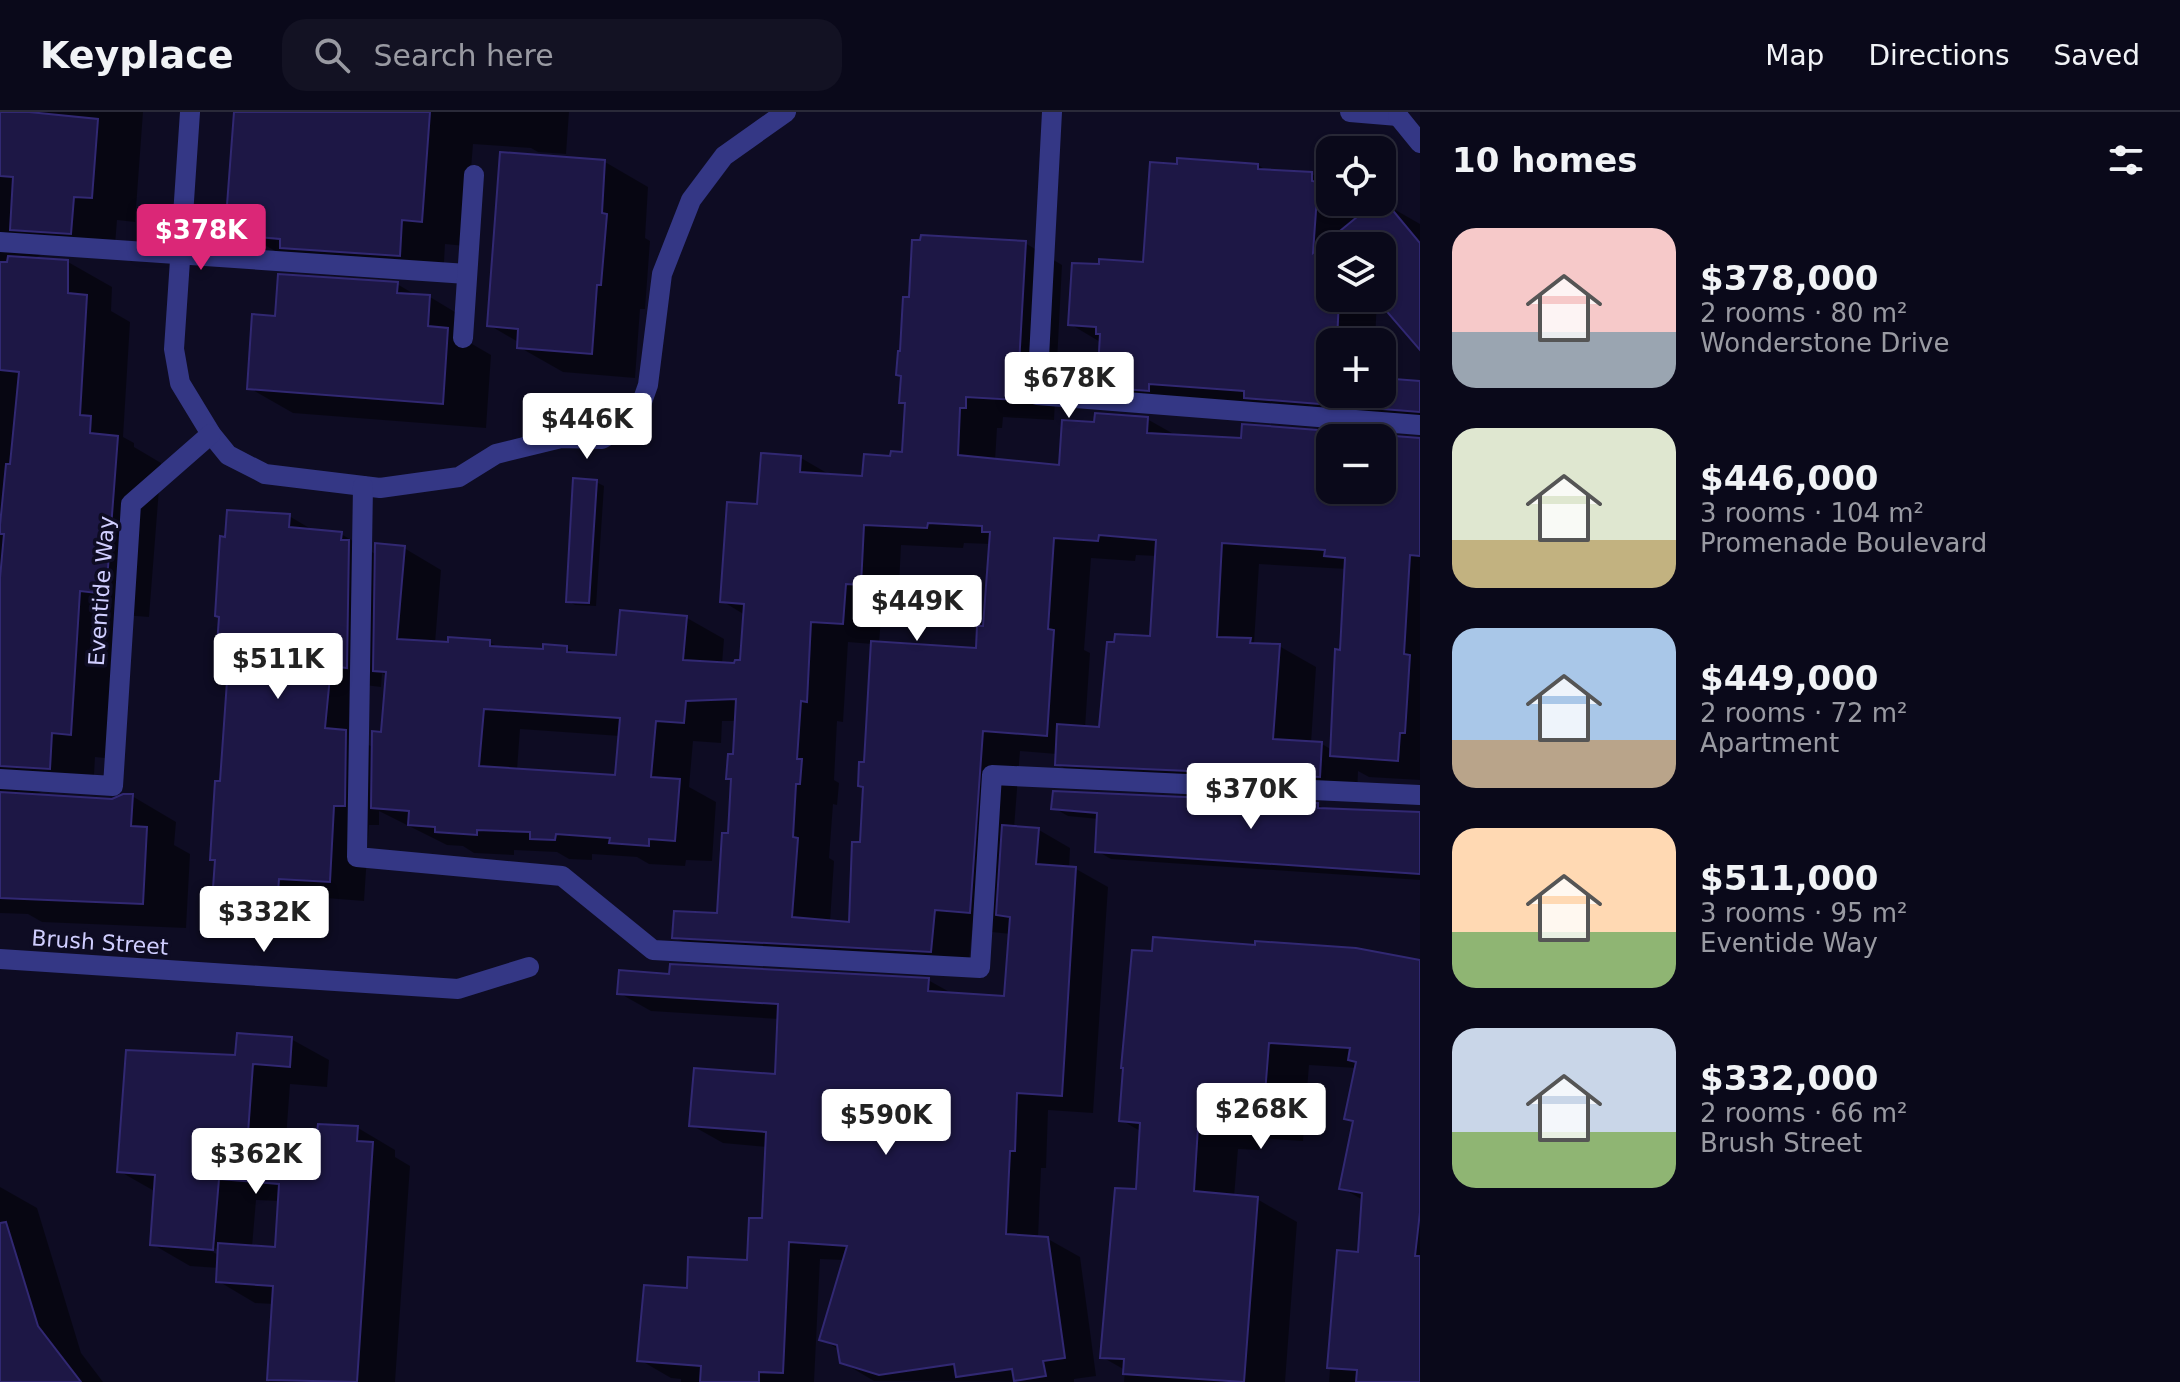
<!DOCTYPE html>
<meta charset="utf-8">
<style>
:root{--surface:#0a091a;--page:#131223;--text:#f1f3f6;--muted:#999aa2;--line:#2a2a39;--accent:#db2777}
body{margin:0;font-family:"DejaVu Sans",sans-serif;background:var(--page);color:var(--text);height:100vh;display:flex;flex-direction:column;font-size:30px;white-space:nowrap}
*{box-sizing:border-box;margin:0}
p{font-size:26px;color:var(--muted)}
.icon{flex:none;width:44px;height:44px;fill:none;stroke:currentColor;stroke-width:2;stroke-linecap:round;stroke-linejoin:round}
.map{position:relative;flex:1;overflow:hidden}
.panel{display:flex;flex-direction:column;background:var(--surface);width:760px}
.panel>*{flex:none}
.buttons{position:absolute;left:1316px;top:24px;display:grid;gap:16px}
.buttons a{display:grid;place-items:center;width:80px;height:80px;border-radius:16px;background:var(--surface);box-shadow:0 2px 6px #0004,0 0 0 2px var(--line);font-size:40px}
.price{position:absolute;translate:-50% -68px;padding:0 18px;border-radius:8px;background:#fff;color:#222;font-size:26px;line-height:52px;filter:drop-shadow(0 2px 4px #0008)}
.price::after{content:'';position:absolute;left:50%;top:48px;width:24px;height:18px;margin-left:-12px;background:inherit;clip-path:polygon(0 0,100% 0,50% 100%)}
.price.active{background:var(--accent);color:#fff}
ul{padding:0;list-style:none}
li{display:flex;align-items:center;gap:24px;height:200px;padding:0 32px}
li span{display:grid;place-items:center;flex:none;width:224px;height:160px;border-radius:24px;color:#555}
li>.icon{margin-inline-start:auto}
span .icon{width:96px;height:96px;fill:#fffc;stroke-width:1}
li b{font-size:34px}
h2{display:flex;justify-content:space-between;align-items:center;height:96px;padding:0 32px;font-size:34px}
header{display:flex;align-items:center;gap:48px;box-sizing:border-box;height:112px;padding:0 40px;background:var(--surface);border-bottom:2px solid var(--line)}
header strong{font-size:38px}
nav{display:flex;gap:44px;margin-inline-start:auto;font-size:28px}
.search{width:560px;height:72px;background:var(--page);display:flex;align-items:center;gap:20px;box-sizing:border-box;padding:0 28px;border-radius:24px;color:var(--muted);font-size:30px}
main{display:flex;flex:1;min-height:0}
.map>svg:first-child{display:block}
</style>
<header>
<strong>Keyplace</strong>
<div class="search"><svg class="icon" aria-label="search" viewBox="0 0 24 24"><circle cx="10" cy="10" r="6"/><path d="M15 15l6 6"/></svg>Search here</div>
<nav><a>Map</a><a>Directions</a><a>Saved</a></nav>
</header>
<main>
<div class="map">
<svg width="1420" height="1270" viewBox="0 0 1420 1270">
<rect width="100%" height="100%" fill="#0e0c23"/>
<g fill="#0007" fill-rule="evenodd">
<path d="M0,0H143L135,110L117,108L114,146L45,141L32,147L68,150L112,175L111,199L130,210L123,325L134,331V335L161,351L149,505L123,503L114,647L95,645L93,681L45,678L33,684L113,689L132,684L176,710L174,733L190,742L186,816L42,810L28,802L0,801Z"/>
<path d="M236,0H569L566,42L538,40L531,36L473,32L465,134L445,132L443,168L291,148L247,123L249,103L229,92Z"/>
<path d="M605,50L648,75L645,126L650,129L645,197H640L635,266L563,260L519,235L520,231L489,213Z"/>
<path d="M1258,53L1268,59L1312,62L1330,73V90H1349L1355,93L1353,110L1385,92L1420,112V235L1378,186H1382V134H1330V186H1377L1375,230H1330V282H1382V268L1420,271V317L1136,295L1099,274L1102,231L1070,212L1145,152Z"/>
<path d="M1025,131L1062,153L1054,308L1003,305L1002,316H997L995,349L1061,355L1096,312L1147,307L1179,325L1243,329L1244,314L1420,328V668L1369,665L1358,659L1357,685L1094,673L1057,652V642L1020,639L1014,716L1039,718L1070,736L1069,757H1076L1108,775L1093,1001L1048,998L1046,1056H1041L1038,1126L1048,1127L1080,1145L1096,1264L1074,1267V1270L874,1269L842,1250L838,1237L821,1227L844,1148L820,1147L814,1270H681V1267L671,1266L640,1248L689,1179L749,1150L764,1108L768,1035L723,1031L691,1013L777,964L779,907L651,899L619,881L671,864L928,868L953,882L1006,886L1011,822L972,818L968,860L711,846L674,825L719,803L730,723L733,669L728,666L735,644L737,609H722L721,631L693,629L689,675L716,690L712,749L686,748L685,754L649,752L637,745L592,742V748L569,747L557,740L514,738V743L474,741L463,734L447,733L379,699V713H369L364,789L313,785L312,799L250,795L215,775L217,749L213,747L222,671L229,569L217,560L289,404L316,420L341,422L377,443L404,436L441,458L435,531L489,530L501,536L545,539L567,536L579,543L618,545L687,506L724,527L722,552L742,550L745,503L722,489L759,394L801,346L832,364L864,366L892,346L904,342L907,293L901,290L911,187ZM1330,326H1382V378H1330ZM964,431L991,432L985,516L978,538L879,532L882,492L898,493L901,433L963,436ZM1136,443L1157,444L1152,526L1101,617L1085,616L1090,541L1084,538L1091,446L1135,449ZM1259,452L1347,457L1332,638L1322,632L1311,631L1316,555L1279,534L1259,533L1254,531ZM848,530L872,532L866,652L860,673L865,676L861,733L851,812L830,810L834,749L829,746L833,692L837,693L839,671L834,668L837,609L843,610ZM382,561L388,565L383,622L374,636L360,628L365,573L381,575ZM520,617L620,624L616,665L517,658Z"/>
<path d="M397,172L419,185H430L473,211L472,232L491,243L486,316L293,301L249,276L277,206Z"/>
<path d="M596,370L604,374L596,494L575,493L568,489Z"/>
<path d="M1318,693L1326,698L1420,703V768L1111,747L1097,739L1099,707L1068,704L1054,696Z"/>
<path d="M1420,850V1270H1329L1339,1140L1360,1142L1363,1088L1342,1076L1355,1011L1346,1006L1356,956L1309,953L1303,1029L1260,1026L1259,1038L1238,1037L1234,1085L1257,1087L1297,1110L1285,1270H1124L1125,1258L1102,1245L1138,1079L1142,1020L1121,1008Z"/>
<path d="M291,927L329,948L327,975L290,972L286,1027L318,1030L358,1016L395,1038V1045L410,1054L395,1270H269L274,1192L255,1191L218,1169L219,1156L190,1154L152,1132L156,1080L119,1059L237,945ZM256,1088L280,1089L277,1137L252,1135ZM206,1131L220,1139V1144L204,1135Z"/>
<path d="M0,1075L37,1096L81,1241L103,1270H0Z"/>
</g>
<g fill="#1d1745" stroke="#312872" stroke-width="2" fill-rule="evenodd">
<path d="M0,0H29L98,7L92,86L74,85L71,122L10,118L13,65L0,64Z"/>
<path d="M234,0H430L422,110L402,108L400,144L280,136V127L245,124L247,94L227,93Z"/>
<path d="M500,40L605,48L602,101L607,102L601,173H597L592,242L517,236L518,217L487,214Z"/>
<path d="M1177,46L1258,52V57L1312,60V69L1318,70L1313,141L1374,91L1378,95L1385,89L1420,131V238L1382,194V134H1330V186H1339L1337,230H1330V282H1382V266L1420,269V300L1244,286V279L1149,272V279L1097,275L1100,222H1096V215L1068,213L1072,151L1099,152V147L1143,150L1150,50L1177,52Z"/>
<path d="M921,123L1026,129L1017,288L966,285V296H960L958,343L1059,353L1062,308L1094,310L1095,301L1148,305L1147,321L1241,326L1242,312L1420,326V444L1410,443L1404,542L1410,543L1405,621H1400L1398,649L1330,644L1335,537L1340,538L1345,446L1324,444L1325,438L1222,431L1217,525L1251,526L1250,531L1280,532L1273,627L1322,630L1320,665L1055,653L1057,612L1099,615L1107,530H1114L1115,522L1150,524L1156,428L1099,423L1098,429L1054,426L1048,517L1054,518L1047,624L983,619L970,801L935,798L931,840L672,826L674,799L717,801L722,721H728L731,667H726L728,642H733L736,587L686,589L684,611L656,609L651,665L680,667L675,729L649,727V734L609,731L610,726L556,722L555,728L530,727V720L477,718V723L435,720V715L408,713L409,699L371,696L372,619L381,620L386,560L373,559L375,431L405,434L397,527L448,530V525L490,528V534L543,537V532L567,534V540L616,543L620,498L687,504L683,548L734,551L735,548H740L744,492L720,490L727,390L757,392L761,341L801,344L800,360L862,364L864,342L890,344L891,339L902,340L905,291H899L901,264L896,263L898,239H900L903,185H909L912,128H920ZM1330,326H1382V378H1330ZM928,411L982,414V420H990L983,514H977L976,536L871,529L864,650H859L858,674L863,675L860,730H852L849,810L792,805L798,726L793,725L796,672H800L802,647H797L801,589L807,590L811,510L843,512L846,472L861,473L864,413L927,416ZM484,597L620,606L615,663L479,654Z"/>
<path d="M8,144L68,148V181L87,183L80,303L91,304L90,321L118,324L106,482L80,479L71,623L52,621L50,657L0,654V466L4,422H0V413L6,352H10L19,260L0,258V150H7Z"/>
<path d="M278,162L398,170L397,181L430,183L428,214L448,216L443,292L247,277L252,202L275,204Z"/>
<path d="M573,366L597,368L589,491L566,490Z"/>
<path d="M227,398L290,402L289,415L342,420L341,428H349L347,556L331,554L325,616L346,618L345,694H334L330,770L279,767L278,780L213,776L215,748H210L215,669H220L227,569L225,568V562L215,561L219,505L215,504L220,424L225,425Z"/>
<path d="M1053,679L1318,691V696L1420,700V762L1095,740L1097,701L1051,697Z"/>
<path d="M0,680L112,687L123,682H133L131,714L147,715L143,792L0,786Z"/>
<path d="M1002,713L1039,716L1036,752L1076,755L1062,984L1017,981L1015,1039H1010L1006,1122L1048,1125L1065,1246L1043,1249L1046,1264L1014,1269L1012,1257L956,1265L954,1252L879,1263L840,1251L837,1233L819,1228L847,1134L789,1130L783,1261L759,1260V1270H700L701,1254L637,1249L644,1173L687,1176L688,1145L747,1148L749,1106H762L766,1020L689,1014L694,956L775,962L778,892L617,882L619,858L669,862L670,852L929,866L928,879L1004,884L1010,805L996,803Z"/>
<path d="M1153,825L1255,833V829L1356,836L1420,848V1100L1415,1144H1420V1270H1356L1357,1258L1327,1256L1337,1138L1358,1140L1362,1081L1339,1077L1353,1009L1344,1007L1356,950L1348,948L1350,936L1269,931L1263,1007L1221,1004L1220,1016L1198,1015L1194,1079L1258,1085L1244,1270L1123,1262L1124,1247L1100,1246L1115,1076L1136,1077L1140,1011L1119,1009L1123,956H1121L1132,838L1152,839Z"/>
<path d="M237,921L292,925L290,955L253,952L248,1021L316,1028L318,1012L358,1014L357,1029L373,1030L357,1270L267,1268L273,1174L216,1170L218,1131L275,1135L279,1072L219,1067L213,1138L150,1133L155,1063L117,1060L126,938L235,943Z"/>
<path d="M6,1110L38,1214L81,1270H0V1111Z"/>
</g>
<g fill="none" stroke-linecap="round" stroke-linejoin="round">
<g stroke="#343785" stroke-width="20">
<path d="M190,0L174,237L180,271L211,322L228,343L265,362L380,376L459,365L496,342L561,326L602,327L629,311L642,290L648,273L662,162L691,88L724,44L786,0"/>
<path d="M1052,0L1037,283L1420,313"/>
<path d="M1350,0L1398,4"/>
<path d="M1398,4L1420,31"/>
<path d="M0,130L467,162"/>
<path d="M463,226L474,63"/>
<path d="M363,374L357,745L562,764L653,838L980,856L992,663L1420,683"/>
<path d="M0,667L113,674L131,392L211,322"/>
<path d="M0,847L458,877L529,855"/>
</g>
</g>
<g text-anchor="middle" stroke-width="7" stroke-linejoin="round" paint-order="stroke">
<g font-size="22" fill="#d0ceff" stroke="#0e0c23">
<text transform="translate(101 479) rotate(-86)" y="8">Eventide Way</text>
<text transform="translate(100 830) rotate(4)" y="8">Brush Street</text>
</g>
</g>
</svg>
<div class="buttons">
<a><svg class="icon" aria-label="locate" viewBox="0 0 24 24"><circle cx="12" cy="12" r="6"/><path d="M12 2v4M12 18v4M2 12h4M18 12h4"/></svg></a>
<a><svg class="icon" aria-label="layers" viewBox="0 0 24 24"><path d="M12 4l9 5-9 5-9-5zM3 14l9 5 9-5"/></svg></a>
<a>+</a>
<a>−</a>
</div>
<b class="price active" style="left:201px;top:160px">$378K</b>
<b class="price" style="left:1069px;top:308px">$678K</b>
<b class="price" style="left:587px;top:349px">$446K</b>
<b class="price" style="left:917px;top:531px">$449K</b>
<b class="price" style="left:278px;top:589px">$511K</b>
<b class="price" style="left:1251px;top:719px">$370K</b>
<b class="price" style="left:264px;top:842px">$332K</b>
<b class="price" style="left:1261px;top:1039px">$268K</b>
<b class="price" style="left:886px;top:1045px">$590K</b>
<b class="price" style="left:256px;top:1084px">$362K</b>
</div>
<section class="panel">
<h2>10 homes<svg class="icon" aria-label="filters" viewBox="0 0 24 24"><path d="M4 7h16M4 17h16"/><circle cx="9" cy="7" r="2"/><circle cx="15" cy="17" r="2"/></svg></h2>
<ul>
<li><span style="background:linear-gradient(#f6c9c9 65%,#9aa5b1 0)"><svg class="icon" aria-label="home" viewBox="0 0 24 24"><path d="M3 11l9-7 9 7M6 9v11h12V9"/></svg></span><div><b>$378,000</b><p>2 rooms · 80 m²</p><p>Wonderstone Drive</p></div></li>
<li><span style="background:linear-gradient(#dfe7d0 70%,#c2b280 0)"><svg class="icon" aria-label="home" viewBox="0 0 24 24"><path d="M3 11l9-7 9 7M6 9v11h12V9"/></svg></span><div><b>$446,000</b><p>3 rooms · 104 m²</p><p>Promenade Boulevard</p></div></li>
<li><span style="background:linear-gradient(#a9c7e8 70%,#b9a48a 0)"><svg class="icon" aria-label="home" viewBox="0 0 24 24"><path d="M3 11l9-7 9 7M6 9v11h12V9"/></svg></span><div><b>$449,000</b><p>2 rooms · 72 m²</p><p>Apartment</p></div></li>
<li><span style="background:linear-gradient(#ffd9b3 65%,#8fb573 0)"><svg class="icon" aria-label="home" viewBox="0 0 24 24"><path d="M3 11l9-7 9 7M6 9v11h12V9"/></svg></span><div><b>$511,000</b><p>3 rooms · 95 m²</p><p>Eventide Way</p></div></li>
<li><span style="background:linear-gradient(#c9d6e8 65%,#8fb573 0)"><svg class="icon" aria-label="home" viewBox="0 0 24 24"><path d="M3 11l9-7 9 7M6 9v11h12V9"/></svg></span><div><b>$332,000</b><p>2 rooms · 66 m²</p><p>Brush Street</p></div></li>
</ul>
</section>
</main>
